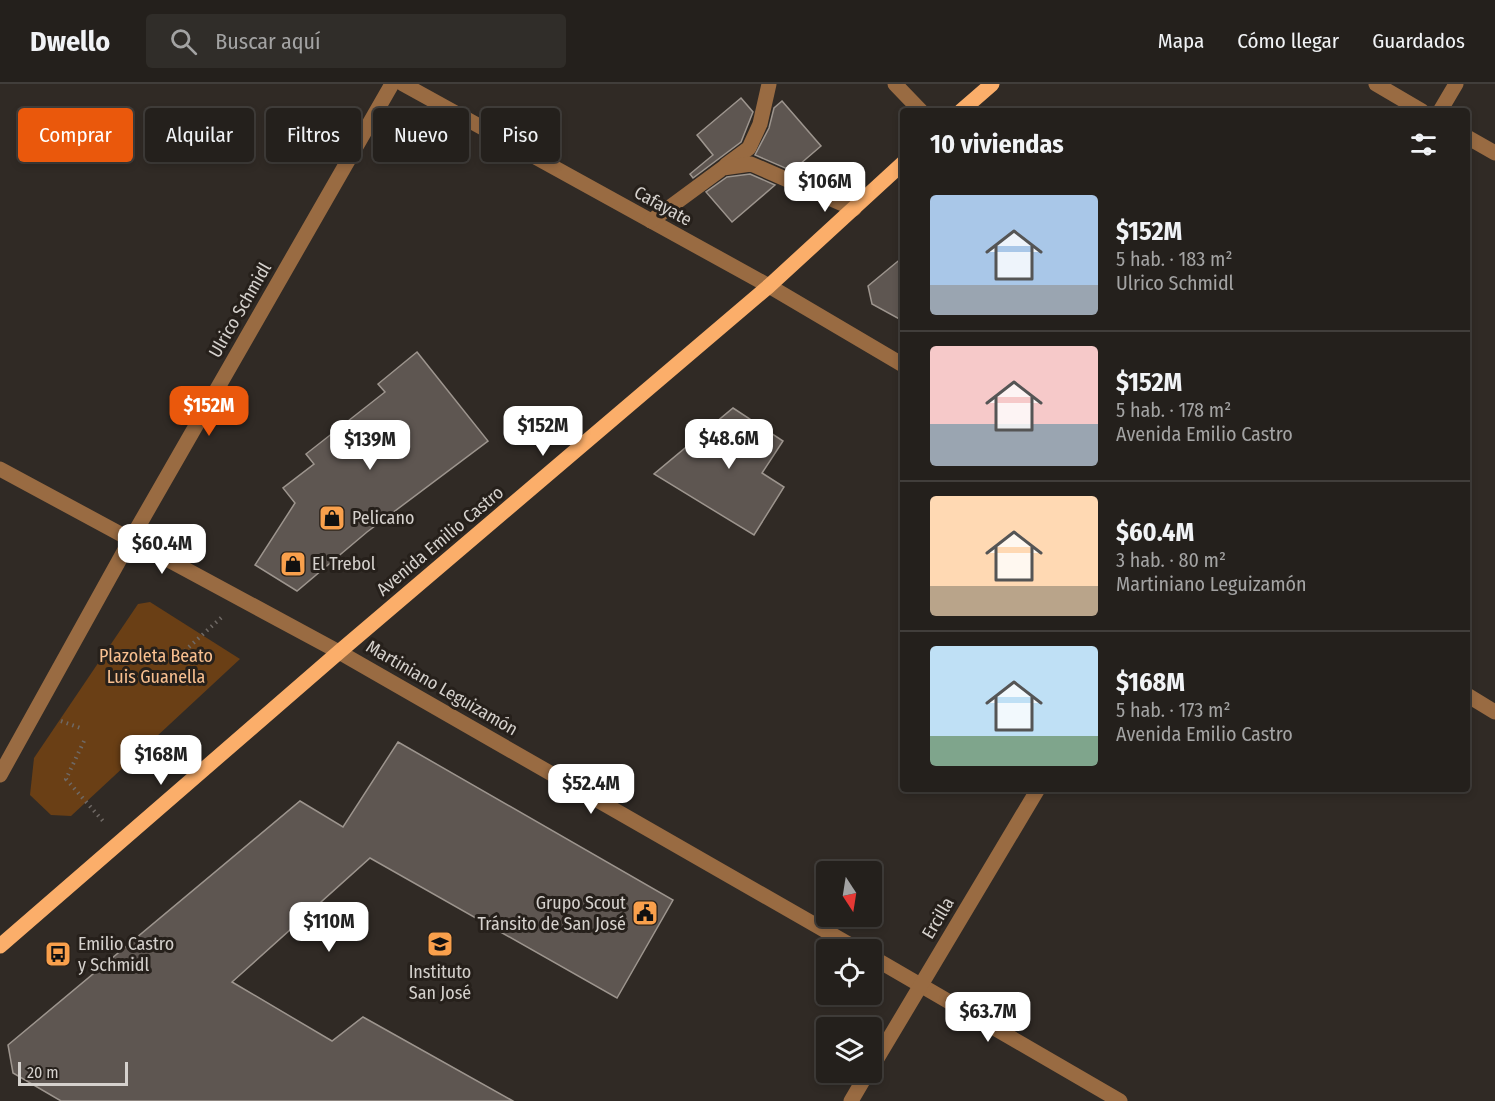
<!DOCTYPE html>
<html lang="es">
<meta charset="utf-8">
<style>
:root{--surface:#24201c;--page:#302d29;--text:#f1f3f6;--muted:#a3a3a3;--line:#413e3b;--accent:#ea580c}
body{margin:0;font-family:"Fira Sans Condensed",sans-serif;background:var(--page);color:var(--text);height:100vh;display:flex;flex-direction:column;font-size:22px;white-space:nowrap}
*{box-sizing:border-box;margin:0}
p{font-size:20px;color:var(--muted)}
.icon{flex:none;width:33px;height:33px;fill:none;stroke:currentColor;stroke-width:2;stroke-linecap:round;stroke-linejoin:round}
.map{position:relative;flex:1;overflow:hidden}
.sheet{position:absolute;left:900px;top:24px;width:570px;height:684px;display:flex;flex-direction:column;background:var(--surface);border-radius:6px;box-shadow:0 3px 9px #0003,0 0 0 2px var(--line)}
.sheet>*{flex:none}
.guide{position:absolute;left:18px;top:24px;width:570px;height:54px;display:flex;gap:12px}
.needle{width:39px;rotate:168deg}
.controls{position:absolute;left:816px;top:777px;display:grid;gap:12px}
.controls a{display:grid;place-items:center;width:66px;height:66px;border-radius:6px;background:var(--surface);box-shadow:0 3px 9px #0003,0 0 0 2px var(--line);font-size:30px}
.scale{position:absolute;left:18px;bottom:15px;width:110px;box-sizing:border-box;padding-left:6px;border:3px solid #d5d1cd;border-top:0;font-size:16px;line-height:21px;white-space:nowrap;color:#d5d1cd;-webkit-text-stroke:4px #26201b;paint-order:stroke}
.price{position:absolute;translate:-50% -51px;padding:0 14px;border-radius:12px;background:#fff;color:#222;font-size:20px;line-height:39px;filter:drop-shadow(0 2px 3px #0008)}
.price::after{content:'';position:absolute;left:50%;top:36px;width:18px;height:14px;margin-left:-9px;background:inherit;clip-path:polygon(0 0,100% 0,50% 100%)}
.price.active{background:var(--accent);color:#fff}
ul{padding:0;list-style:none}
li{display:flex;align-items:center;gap:18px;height:150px;padding:0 30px}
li+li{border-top:2px solid var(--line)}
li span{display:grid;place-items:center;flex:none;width:168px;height:120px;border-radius:6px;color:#555}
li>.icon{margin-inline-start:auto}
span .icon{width:72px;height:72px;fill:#fffc;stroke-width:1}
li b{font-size:26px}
h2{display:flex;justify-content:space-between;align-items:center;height:72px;padding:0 30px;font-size:26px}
.pill{padding:0 21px;border-radius:6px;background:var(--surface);box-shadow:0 3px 9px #0003,0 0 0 2px var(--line);font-size:21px;line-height:54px}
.pill.active{background:var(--accent);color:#fff}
header{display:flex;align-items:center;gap:36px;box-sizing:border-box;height:84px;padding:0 30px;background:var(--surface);border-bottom:2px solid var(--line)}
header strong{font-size:28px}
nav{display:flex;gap:33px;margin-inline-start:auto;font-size:21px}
.search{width:420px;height:54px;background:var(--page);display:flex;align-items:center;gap:15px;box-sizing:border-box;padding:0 21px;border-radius:6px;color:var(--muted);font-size:22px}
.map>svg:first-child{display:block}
</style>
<header>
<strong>Dwello</strong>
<div class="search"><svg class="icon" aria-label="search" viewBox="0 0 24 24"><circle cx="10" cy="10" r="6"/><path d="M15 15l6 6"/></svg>Buscar aquí</div>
<nav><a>Mapa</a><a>Cómo llegar</a><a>Guardados</a></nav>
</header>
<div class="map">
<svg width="1495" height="1017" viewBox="0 0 1495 1017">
<rect width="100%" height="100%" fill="#302a25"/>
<path fill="#6a3f15" d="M150,518L240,575L71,732L51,731L30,711L34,674L138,520Z"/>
<g fill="#5e5651" stroke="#9d958e" stroke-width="1.5">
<path d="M741,14L753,28L741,58L693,94L690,90L713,71L697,51Z"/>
<path d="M782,17L821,62L792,87L755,71L769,44L774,24Z"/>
<path d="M750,90L775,101L732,138L706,108L727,93Z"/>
<path d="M903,173V237L872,220L868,202Z"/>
<path d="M417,268L488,357L367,448L297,507L255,481L295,419L283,404L314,380L306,370L385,308L378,300Z"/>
<path d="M733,324L783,357L762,389L784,403L754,451L654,390Z"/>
<path d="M398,658L673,816L617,914L370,774L232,898L332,957L363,933L513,1017H61L13,989L8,961L300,717L343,743Z"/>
</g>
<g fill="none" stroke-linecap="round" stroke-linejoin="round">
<g stroke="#6f6965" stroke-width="4" stroke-dasharray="1.5 4.5" stroke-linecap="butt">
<path d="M180,571L222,533"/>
<path d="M61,637L83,645"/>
<path d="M84,657L66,695L103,737"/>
</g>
<g stroke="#996b42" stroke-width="15">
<path d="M403,0L769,202L903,281"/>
<path d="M895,0L921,27"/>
<path d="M1376,0L1422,27"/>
<path d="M1440,27L1456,0"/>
<path d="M1467,53L1495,69"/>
<path d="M726,81L749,64L760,40L769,0"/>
<path d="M651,137L723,84L751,80L854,125"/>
<path d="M0,385L339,568L859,866"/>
<path d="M1467,611L1495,628"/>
<path d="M0,691L131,455L392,0"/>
<path d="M872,873L1120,1017"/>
<path d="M872,983L1038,705"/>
<path d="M851,1017L868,988"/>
</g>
<g stroke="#fbae6a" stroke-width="15">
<path d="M961,27L992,0"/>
<path d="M0,862L339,568L769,202L903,79"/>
</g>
</g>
<defs>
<g id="shop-square" transform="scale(1.35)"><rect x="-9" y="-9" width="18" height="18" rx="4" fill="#f9a04c" stroke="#26201b"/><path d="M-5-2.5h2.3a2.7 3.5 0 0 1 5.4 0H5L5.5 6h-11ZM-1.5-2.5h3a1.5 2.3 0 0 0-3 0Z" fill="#111"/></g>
<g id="civic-square" transform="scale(1.35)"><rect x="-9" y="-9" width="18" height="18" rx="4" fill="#f9a04c" stroke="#26201b"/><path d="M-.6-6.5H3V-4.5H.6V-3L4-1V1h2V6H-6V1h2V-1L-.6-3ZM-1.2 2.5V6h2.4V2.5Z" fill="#111"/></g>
<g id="school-square" transform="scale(1.35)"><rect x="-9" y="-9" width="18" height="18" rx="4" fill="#f9a04c" stroke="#26201b"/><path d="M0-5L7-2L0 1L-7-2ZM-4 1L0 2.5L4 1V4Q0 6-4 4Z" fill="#111"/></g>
<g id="bus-square" transform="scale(1.35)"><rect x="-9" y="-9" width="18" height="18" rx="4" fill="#f9a04c" stroke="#26201b"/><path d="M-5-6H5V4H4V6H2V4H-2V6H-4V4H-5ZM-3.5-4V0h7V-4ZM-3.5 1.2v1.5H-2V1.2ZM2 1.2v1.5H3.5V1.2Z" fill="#111"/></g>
</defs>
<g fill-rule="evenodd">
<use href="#shop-square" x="332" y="434"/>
<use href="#shop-square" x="293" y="480"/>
<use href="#civic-square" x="645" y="829"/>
<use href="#school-square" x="440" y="860"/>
<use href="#bus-square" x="58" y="870"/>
</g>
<g text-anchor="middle" stroke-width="6" stroke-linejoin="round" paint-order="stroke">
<g font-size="18" fill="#d5d1cd" stroke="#26201b">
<text transform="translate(663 122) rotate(29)" y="6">Cafayate</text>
<text transform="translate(240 226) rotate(-60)" y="6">Ulrico Schmidl</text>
<text transform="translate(440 457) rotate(-40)" y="6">Avenida Emilio Castro</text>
<text transform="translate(442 604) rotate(30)" y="6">Martiniano Leguizamón</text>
<text transform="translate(938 834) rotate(-59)" y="6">Ercilla</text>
</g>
<g font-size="18" fill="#d5d1cd" stroke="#26201b" text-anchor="start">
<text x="352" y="440">Pelicano</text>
<text x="312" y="486">El Trebol</text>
<text x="626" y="825" text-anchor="end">Grupo Scout<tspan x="626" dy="21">Tránsito de San José</tspan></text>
<text x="78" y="866">Emilio Castro<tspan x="78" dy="21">y Schmidl</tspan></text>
<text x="440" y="894" text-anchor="middle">Instituto<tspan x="440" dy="21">San José</tspan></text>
</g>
<g font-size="18" fill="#f9c090" stroke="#26201b">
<text x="156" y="578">Plazoleta Beato<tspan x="156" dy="21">Luis Guanella</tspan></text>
</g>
</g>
</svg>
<div class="controls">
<a><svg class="needle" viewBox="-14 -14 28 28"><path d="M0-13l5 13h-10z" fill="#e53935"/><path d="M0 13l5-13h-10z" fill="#a3a3a3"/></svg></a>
<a><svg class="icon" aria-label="locate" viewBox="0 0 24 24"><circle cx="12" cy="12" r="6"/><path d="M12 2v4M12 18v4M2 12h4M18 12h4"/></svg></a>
<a><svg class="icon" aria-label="layers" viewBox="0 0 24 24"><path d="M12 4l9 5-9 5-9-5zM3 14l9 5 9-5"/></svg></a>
</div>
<div class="scale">20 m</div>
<b class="price" style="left:825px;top:129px">$106M</b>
<b class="price active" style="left:209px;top:353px">$152M</b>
<b class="price" style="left:543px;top:373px">$152M</b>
<b class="price" style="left:729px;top:386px">$48.6M</b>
<b class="price" style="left:370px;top:387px">$139M</b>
<b class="price" style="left:162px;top:491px">$60.4M</b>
<b class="price" style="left:161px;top:702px">$168M</b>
<b class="price" style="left:591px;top:731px">$52.4M</b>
<b class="price" style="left:329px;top:869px">$110M</b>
<b class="price" style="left:988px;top:959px">$63.7M</b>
<div class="guide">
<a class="pill active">Comprar</a>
<a class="pill">Alquilar</a>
<a class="pill">Filtros</a>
<a class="pill">Nuevo</a>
<a class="pill">Piso</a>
</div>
<section class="sheet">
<h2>10 viviendas<svg class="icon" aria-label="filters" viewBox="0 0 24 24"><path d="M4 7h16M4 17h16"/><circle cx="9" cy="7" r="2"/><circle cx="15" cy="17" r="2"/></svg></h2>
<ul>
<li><span style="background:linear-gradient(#a9c7e8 75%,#9aa5b1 0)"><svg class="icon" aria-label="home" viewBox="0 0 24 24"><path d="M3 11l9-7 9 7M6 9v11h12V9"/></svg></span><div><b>$152M</b><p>5 hab. · 183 m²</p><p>Ulrico Schmidl</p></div></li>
<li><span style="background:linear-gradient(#f6c9c9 65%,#9aa5b1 0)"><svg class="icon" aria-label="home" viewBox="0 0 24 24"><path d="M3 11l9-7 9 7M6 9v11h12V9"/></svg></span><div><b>$152M</b><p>5 hab. · 178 m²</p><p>Avenida Emilio Castro</p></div></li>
<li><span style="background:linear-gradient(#ffd9b3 75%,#b9a48a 0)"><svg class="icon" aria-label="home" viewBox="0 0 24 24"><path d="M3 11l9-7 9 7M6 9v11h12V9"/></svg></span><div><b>$60.4M</b><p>3 hab. · 80 m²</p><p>Martiniano Leguizamón</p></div></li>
<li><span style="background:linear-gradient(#bfe0f5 75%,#7fa58c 0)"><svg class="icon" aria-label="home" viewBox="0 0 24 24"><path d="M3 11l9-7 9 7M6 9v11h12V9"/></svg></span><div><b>$168M</b><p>5 hab. · 173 m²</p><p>Avenida Emilio Castro</p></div></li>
</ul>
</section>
</div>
